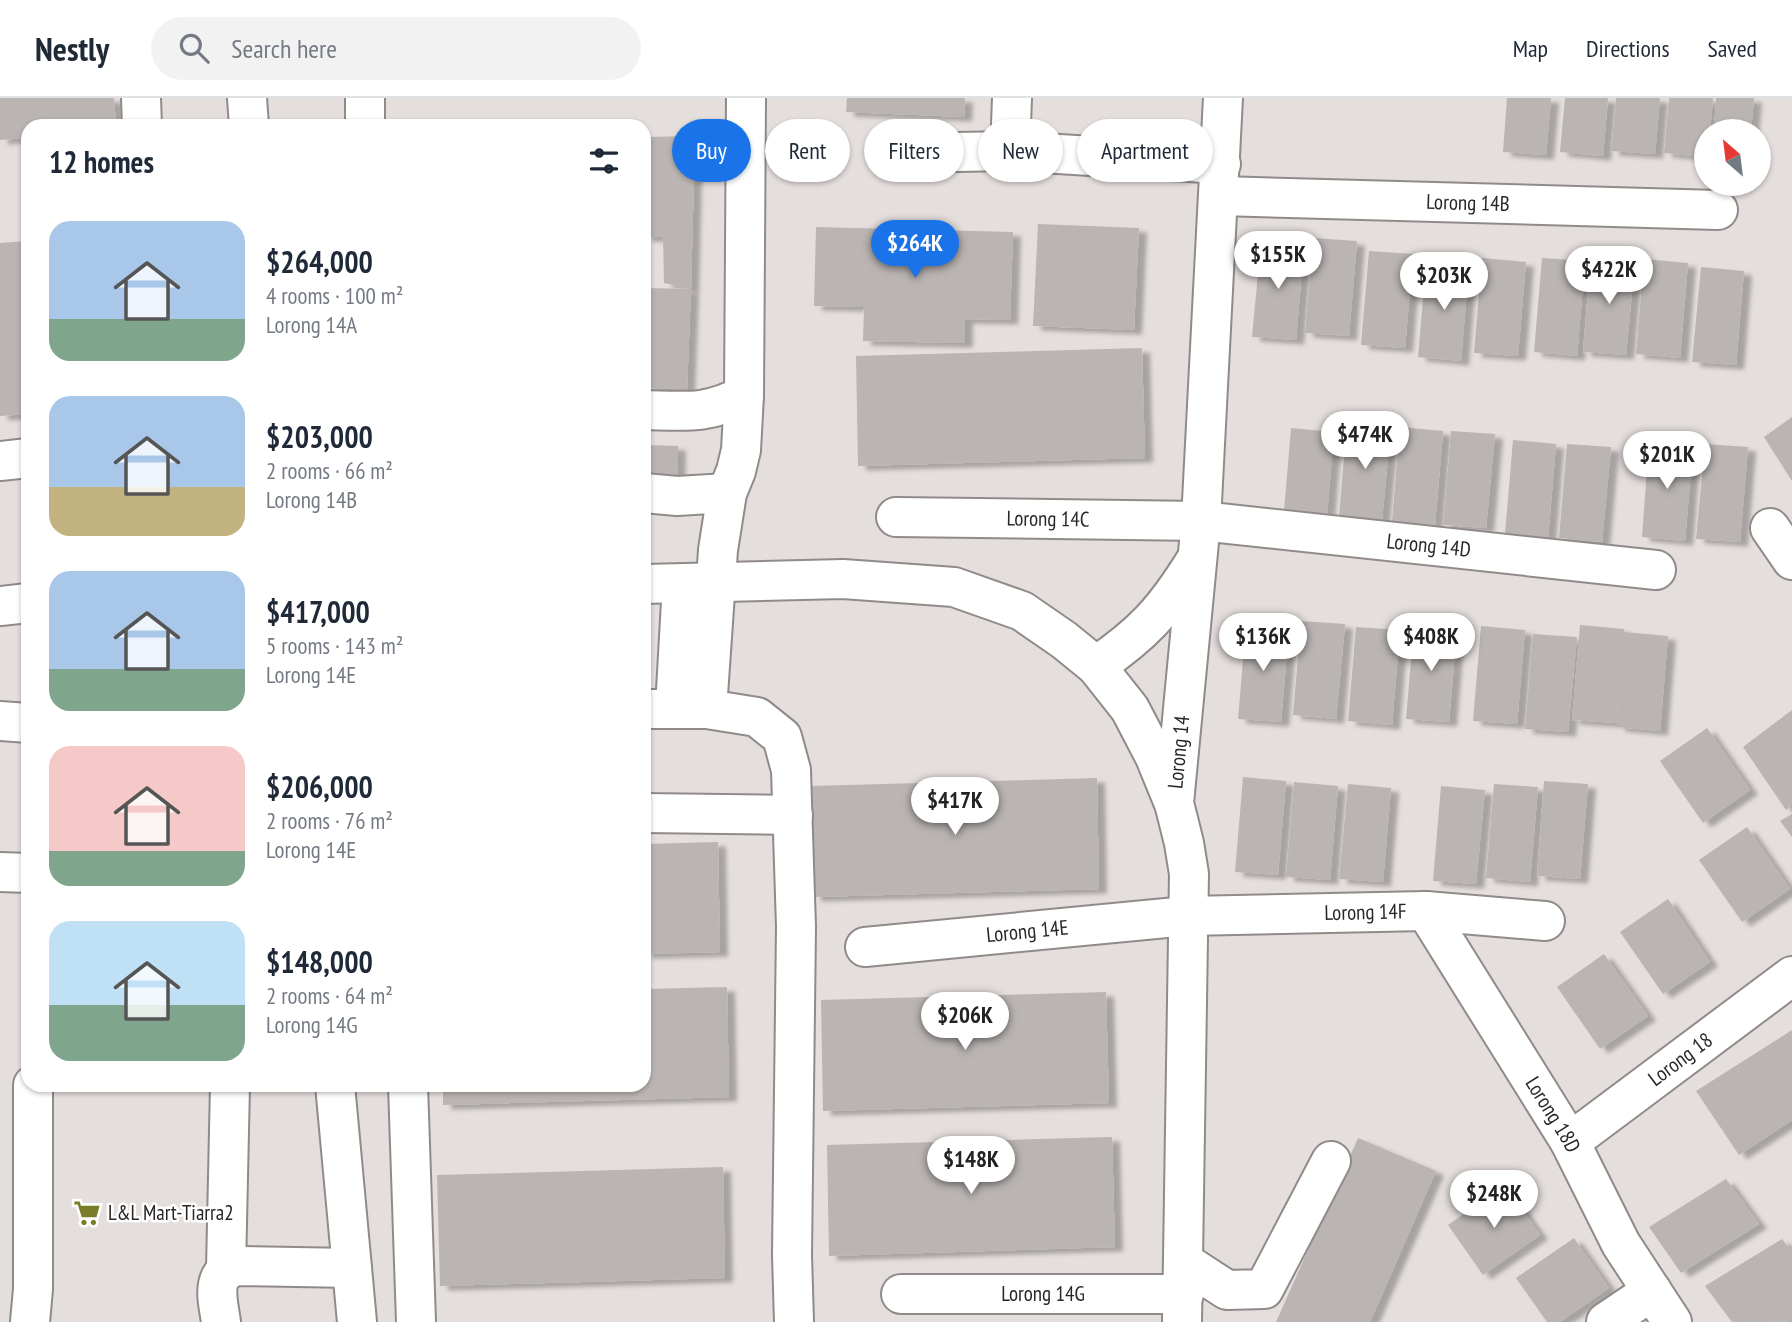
<!DOCTYPE html>
<meta charset="utf-8">
<style>
:root{--surface:#fff;--page:#f2f2f3;--text:#1f2937;--muted:#747a83;--line:#e0e1e3;--accent:#1a73e8}
body{margin:0;font-family:"PT Sans Narrow",sans-serif;background:var(--page);color:var(--text);height:100vh;display:flex;flex-direction:column;font-size:26px;white-space:nowrap}
*{box-sizing:border-box;margin:0}
p{font-size:23px;color:var(--muted)}
.icon{flex:none;width:38px;height:38px;fill:none;stroke:currentColor;stroke-width:2;stroke-linecap:round;stroke-linejoin:round}
.map{position:relative;flex:1;overflow:hidden}
.drawer{position:absolute;left:21px;top:21px;width:630px;height:973px;display:flex;flex-direction:column;background:var(--surface);border-radius:21px;box-shadow:0 2px 5px #0004}
.drawer>*{flex:none}
.guide{position:absolute;left:672px;top:21px;width:665px;height:63px;display:flex;gap:14px}
.needle{width:46px;rotate:332deg}
.controls{position:absolute;left:1694px;top:21px;display:grid;gap:14px}
.controls a{display:grid;place-items:center;width:77px;height:77px;border-radius:50%;background:var(--surface);box-shadow:0 2px 5px #0004;font-size:35px}
.price{position:absolute;translate:-50% -60px;padding:0 16px;border-radius:24px;background:#fff;color:#222;font-size:23px;line-height:46px;filter:drop-shadow(0 2px 4px #0008)}
.price::after{content:'';position:absolute;left:50%;top:42px;width:21px;height:16px;margin-left:-10px;background:inherit;clip-path:polygon(0 0,100% 0,50% 100%)}
.price.active{background:var(--accent);color:#fff}
ul{padding:0;list-style:none}
li{display:flex;align-items:center;gap:21px;height:175px;padding:0 28px}
li span{display:grid;place-items:center;flex:none;width:196px;height:140px;border-radius:21px;color:#555}
li>.icon{margin-inline-start:auto}
span .icon{width:84px;height:84px;fill:#fffc;stroke-width:1}
li b{font-size:30px}
h2{display:flex;justify-content:space-between;align-items:center;height:84px;padding:0 28px;font-size:30px}
.tag{padding:0 24px;border-radius:32px;background:var(--surface);box-shadow:0 2px 5px #0004;font-size:24px;line-height:63px}
.tag.active{background:var(--accent);color:#fff}
header{display:flex;align-items:center;gap:42px;box-sizing:border-box;height:98px;padding:0 35px;background:var(--surface);border-bottom:2px solid var(--line)}
header strong{font-size:33px}
nav{display:flex;gap:38px;margin-inline-start:auto;font-size:24px}
.search{width:490px;height:63px;background:var(--page);display:flex;align-items:center;gap:18px;box-sizing:border-box;padding:0 24px;border-radius:38px;color:var(--muted);font-size:26px}
.map>svg:first-child{display:block}
</style>
<header>
<strong>Nestly</strong>
<div class="search"><svg class="icon" aria-label="search" viewBox="0 0 24 24"><circle cx="10" cy="10" r="6"/><path d="M15 15l6 6"/></svg>Search here</div>
<nav><a>Map</a><a>Directions</a><a>Saved</a></nav>
</header>
<div class="map">
<svg width="1792" height="1224" viewBox="0 0 1792 1224">
<defs>
<filter id="shadow"><feDropShadow dx="8" dy="4.5" stdDeviation="2" flood-color="#0004"/></filter>
</defs>
<rect width="100%" height="100%" fill="#e4dedc"/>
<g fill="#bab5b3" filter="url(#shadow)">
<path d="M0,0H114L116,28H28V40L0,42Z"/>
<path d="M847,0H965L964,19L846,14Z"/>
<path d="M1507,0H1551L1546,57L1503,54Z"/>
<path d="M1565,0H1608L1603,58L1560,54Z"/>
<path d="M1616,0H1660L1655,56L1611,53Z"/>
<path d="M1669,0H1713L1710,33H1706V59L1664,55Z"/>
<path d="M1716,0H1754L1751,33H1714Z"/>
<path d="M695,38L691,191L687,291L644,290V190L691,191L664,185L663,139H644V39Z"/>
<path d="M1038,126L1139,130L1134,232L1033,228Z"/>
<path d="M816,129L1013,134L1010,222L965,221V245L863,243L864,209L814,208Z"/>
<path d="M1313,140L1357,143L1349,238L1305,235Z"/>
<path d="M28,143V316L0,318V145Z"/>
<path d="M1261,144L1304,147L1296,242L1252,239Z"/>
<path d="M1369,153L1413,156L1405,250L1361,247Z"/>
<path d="M1591,159L1635,163L1626,257L1583,254Z"/>
<path d="M1482,160L1526,164L1518,258L1474,255Z"/>
<path d="M1542,160L1585,163L1577,258L1534,254Z"/>
<path d="M1644,161L1688,165L1680,260L1636,256Z"/>
<path d="M1426,165L1469,168L1461,263L1418,259Z"/>
<path d="M1701,169L1744,173L1736,267L1692,264Z"/>
<path d="M1142,250L1145,360L858,368L856,258Z"/>
<path d="M1792,319V383L1764,339Z"/>
<path d="M1347,324L1391,328L1382,422L1339,419Z"/>
<path d="M1400,329L1443,333L1435,427L1392,424Z"/>
<path d="M1291,330L1334,334L1326,429L1283,425Z"/>
<path d="M1451,333L1495,336L1486,430L1443,427Z"/>
<path d="M1513,342L1556,346L1548,440L1505,436Z"/>
<path d="M1649,344L1693,348L1685,443L1642,439Z"/>
<path d="M1567,346L1611,349L1602,444L1559,440Z"/>
<path d="M1705,346L1748,349L1740,444L1696,441Z"/>
<path d="M644,347L678,348L677,398L644,397Z"/>
<path d="M1301,523L1345,526L1336,621L1293,617Z"/>
<path d="M1246,526L1289,530L1281,624L1238,621Z"/>
<path d="M1414,526L1457,530L1449,624L1406,621Z"/>
<path d="M1580,527L1624,531V534L1668,538L1660,633L1617,629L1621,582L1616,625L1572,622Z"/>
<path d="M1481,528L1525,532L1517,626L1473,623Z"/>
<path d="M1356,529L1400,532L1392,627L1348,623Z"/>
<path d="M1533,536L1577,539L1568,634L1525,631Z"/>
<path d="M1792,612V706L1786,712L1743,649Z"/>
<path d="M1707,630L1750,692L1703,725L1660,663Z"/>
<path d="M1243,679L1286,683L1278,777L1235,774Z"/>
<path d="M1097,680L1099,791L813,799L811,688Z"/>
<path d="M1544,683L1588,686L1580,781L1537,778Z"/>
<path d="M1294,684L1338,688L1330,782L1286,779Z"/>
<path d="M1348,686L1391,690L1383,784L1339,781Z"/>
<path d="M1494,686L1538,689L1530,784L1486,780Z"/>
<path d="M1441,688L1485,692L1476,786L1433,783Z"/>
<path d="M1792,716V739L1780,723Z"/>
<path d="M1747,729L1790,791L1742,824L1699,762Z"/>
<path d="M718,744L720,854L644,856V746Z"/>
<path d="M1668,801L1710,864L1663,896L1620,834Z"/>
<path d="M1604,856L1648,918L1600,951L1557,889Z"/>
<path d="M727,889L729,999L443,1007V987H644V891Z"/>
<path d="M1106,894L1109,1005L823,1013L821,902Z"/>
<path d="M1792,932V1022L1739,1057L1696,993Z"/>
<path d="M1112,1039L1115,1149L829,1158L827,1047Z"/>
<path d="M1358,1040L1436,1073L1370,1224H1276Z"/>
<path d="M723,1069L725,1180L440,1188L437,1077Z"/>
<path d="M1726,1081L1759,1126L1681,1175L1649,1129Z"/>
<path d="M1505,1087L1540,1137L1483,1177L1448,1127Z"/>
<path d="M1574,1140L1609,1190L1560,1224H1547L1516,1180Z"/>
<path d="M1782,1141L1792,1154V1223L1732,1224L1705,1188Z"/>
</g>
<g fill="none" stroke-linecap="round" stroke-linejoin="round">
<g stroke="#908b89" stroke-width="42">
<g id="minor">
<path d="M141,0L142,28"/>
<path d="M247,0L249,28"/>
<path d="M365,28V0"/>
<path d="M1010,53L1012,0"/>
<path d="M904,55L1010,53L1221,66"/>
<path id="s1" d="M1220,98L1718,112"/>
<path d="M644,312C685,313 707,317 744,297"/>
<path d="M0,363L28,360"/>
<path d="M644,395L677,398L727,395"/>
<path id="s2" d="M896,419L1201,423L1656,472"/>
<path d="M1770,430L1792,462"/>
<path d="M644,486L843,481L954,489L1022,513L1064,542L1096,568L1130,611L1155,659L1173,703"/>
<path d="M0,508L28,505"/>
<path d="M1096,568C1143,536 1164,513 1194,465"/>
<path d="M675,610L682,486"/>
<path d="M644,611H707L757,619L782,639L791,672L796,829L792,1157L794,1224"/>
<path d="M707,611L718,452L727,395L736,373L741,352L744,297L746,0"/>
<path d="M0,623L28,625"/>
<path d="M644,715L793,717"/>
<path d="M0,774L28,775"/>
<path id="s3" d="M1426,813L1570,1044L1621,1146L1672,1224"/>
<path id="s4" d="M865,849L1187,818L1426,813L1545,823"/>
<path d="M335,987L357,1224"/>
<path d="M408,987L416,1224"/>
<path id="s5" d="M1570,1044L1792,878"/>
<path d="M1184,1164L1227,1192L1264,1191L1331,1063"/>
<path d="M226,1171L230,987"/>
<path id="s6" d="M901,1196H1184"/>
<path d="M30,1224L33,1191V987"/>
<path d="M221,1224C218,1202 209,1176 237,1168L352,1170"/>
<path id="s7" d="M1182,1224L1189,776L1184,745L1174,705L1201,423L1223,0"/>
<path d="M1606,1224L1652,1193"/>
</g>
</g>
<use href="#minor" stroke="#fff" stroke-width="38"/>
</g>
<defs>
<g id="supermarket-bare" transform="scale(2.1)"><path d="M-6-5.5h2.5l.6 2H6L4.5 2H-2.5L-4.4-4H-6ZM-1.5 3.2a1.3 1.3 0 1 0 .1 0ZM3 3.2a1.3 1.3 0 1 0 .1 0Z" fill="#797d27" stroke="#fff" stroke-width="2.5" paint-order="stroke"/></g>
</defs>
<g fill-rule="evenodd">
<use href="#supermarket-bare" x="87" y="1115"/>
</g>
<g text-anchor="middle" stroke-width="5" stroke-linejoin="round" paint-order="stroke">
<g font-size="21" fill="#292726" stroke="#fff">
<text dy="7" stroke="none"><textPath href="#s1" startOffset="248">Lorong 14B</textPath></text>
<text dy="7" stroke="none"><textPath href="#s2" startOffset="152">Lorong 14C</textPath></text>
<text dy="7" stroke="none"><textPath href="#s2" startOffset="534">Lorong 14D</textPath></text>
<text dy="7" stroke="none"><textPath href="#s7" startOffset="572">Lorong 14</textPath></text>
<text dy="7" stroke="none"><textPath href="#s4" startOffset="502">Lorong 14F</textPath></text>
<text dy="7" stroke="none"><textPath href="#s4" startOffset="163">Lorong 14E</textPath></text>
<text dy="7" stroke="none"><textPath href="#s5" startOffset="138">Lorong 18</textPath></text>
<text dy="7" stroke="none"><textPath href="#s3" startOffset="240">Lorong 18D</textPath></text>
<text dy="7" stroke="none"><textPath href="#s6" startOffset="142">Lorong 14G</textPath></text>
</g>
<g font-size="21" fill="#292726" stroke="#fff" text-anchor="start">
<text x="108" y="1122">L&amp;L Mart-Tiarra2</text>
</g>
</g>
</svg>
<div class="controls">
<a><svg class="needle" viewBox="-14 -14 28 28"><path d="M0-13l5 13h-10z" fill="#e53935"/><path d="M0 13l5-13h-10z" fill="#747a83"/></svg></a>
</div>
<b class="price active" style="left:915px;top:182px">$264K</b>
<b class="price" style="left:1278px;top:193px">$155K</b>
<b class="price" style="left:1609px;top:208px">$422K</b>
<b class="price" style="left:1444px;top:214px">$203K</b>
<b class="price" style="left:1365px;top:373px">$474K</b>
<b class="price" style="left:1667px;top:393px">$201K</b>
<b class="price" style="left:1263px;top:575px">$136K</b>
<b class="price" style="left:1431px;top:575px">$408K</b>
<b class="price" style="left:955px;top:739px">$417K</b>
<b class="price" style="left:965px;top:954px">$206K</b>
<b class="price" style="left:971px;top:1098px">$148K</b>
<b class="price" style="left:1494px;top:1132px">$248K</b>
<div class="guide">
<a class="tag active">Buy</a>
<a class="tag">Rent</a>
<a class="tag">Filters</a>
<a class="tag">New</a>
<a class="tag">Apartment</a>
</div>
<section class="drawer">
<h2>12 homes<svg class="icon" aria-label="filters" viewBox="0 0 24 24"><path d="M4 7h16M4 17h16"/><circle cx="9" cy="7" r="2"/><circle cx="15" cy="17" r="2"/></svg></h2>
<ul>
<li><span style="background:linear-gradient(#a9c7e8 70%,#7fa58c 0)"><svg class="icon" aria-label="home" viewBox="0 0 24 24"><path d="M3 11l9-7 9 7M6 9v11h12V9"/></svg></span><div><b>$264,000</b><p>4 rooms · 100 m²</p><p>Lorong 14A</p></div></li>
<li><span style="background:linear-gradient(#a9c7e8 65%,#c2b280 0)"><svg class="icon" aria-label="home" viewBox="0 0 24 24"><path d="M3 11l9-7 9 7M6 9v11h12V9"/></svg></span><div><b>$203,000</b><p>2 rooms · 66 m²</p><p>Lorong 14B</p></div></li>
<li><span style="background:linear-gradient(#a9c7e8 70%,#7fa58c 0)"><svg class="icon" aria-label="home" viewBox="0 0 24 24"><path d="M3 11l9-7 9 7M6 9v11h12V9"/></svg></span><div><b>$417,000</b><p>5 rooms · 143 m²</p><p>Lorong 14E</p></div></li>
<li><span style="background:linear-gradient(#f6c9c9 75%,#7fa58c 0)"><svg class="icon" aria-label="home" viewBox="0 0 24 24"><path d="M3 11l9-7 9 7M6 9v11h12V9"/></svg></span><div><b>$206,000</b><p>2 rooms · 76 m²</p><p>Lorong 14E</p></div></li>
<li><span style="background:linear-gradient(#bfe0f5 60%,#7fa58c 0)"><svg class="icon" aria-label="home" viewBox="0 0 24 24"><path d="M3 11l9-7 9 7M6 9v11h12V9"/></svg></span><div><b>$148,000</b><p>2 rooms · 64 m²</p><p>Lorong 14G</p></div></li>
</ul>
</section>
</div>
